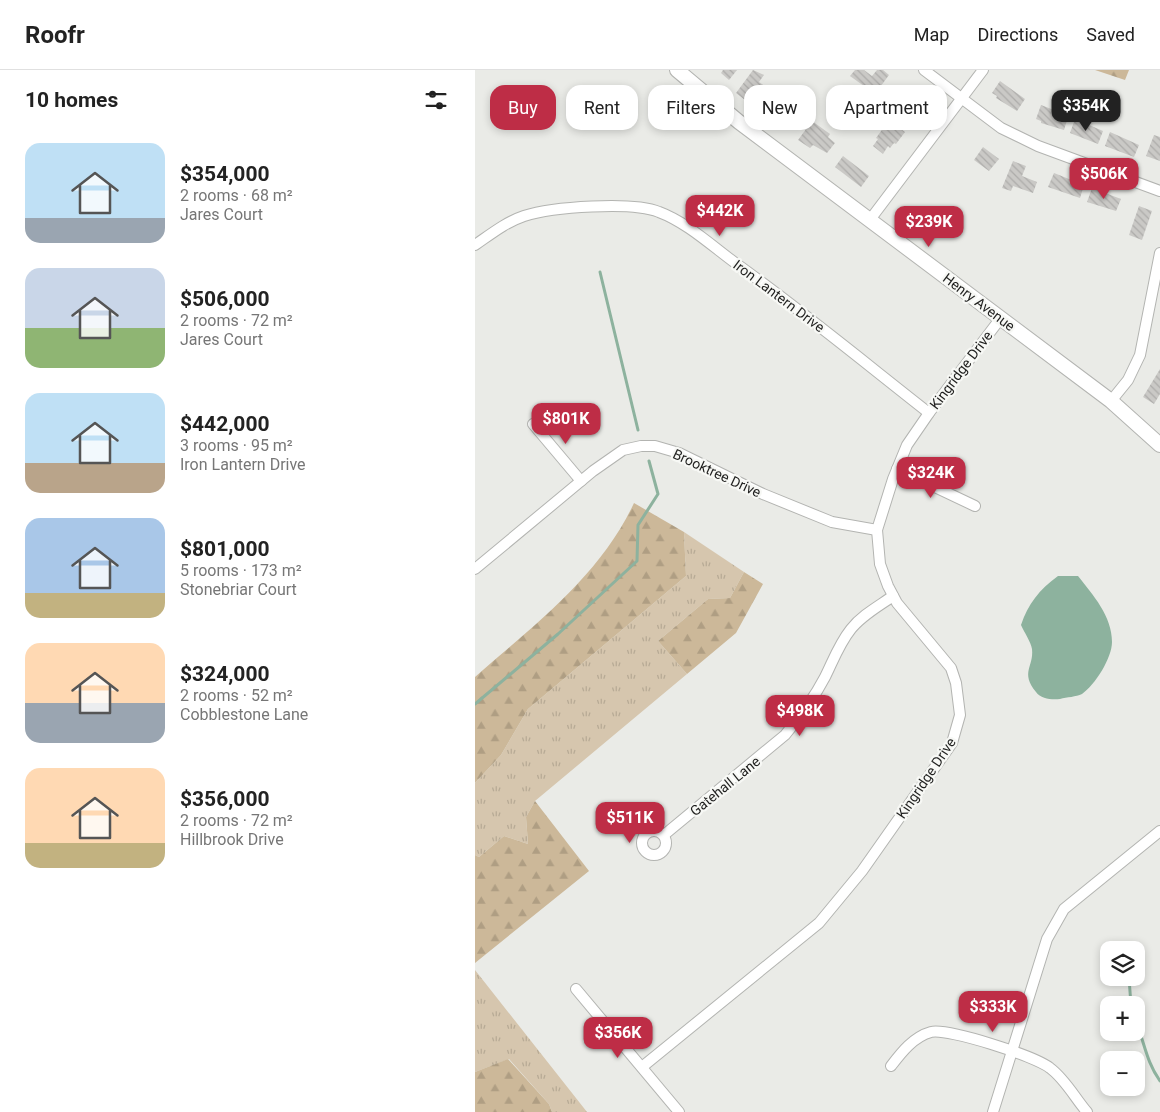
<!DOCTYPE html>
<meta charset="utf-8">
<style>
:root{--surface:#fff;--page:#f2f2f2;--text:#222;--muted:#767676;--line:#e0e0e0;--accent:#be2d46}
body{margin:0;font-family:Roboto,sans-serif;background:var(--page);color:var(--text);height:100vh;display:flex;flex-direction:column;font-size:19px;white-space:nowrap}
*{box-sizing:border-box;margin:0}
p{font-size:16px;color:var(--muted)}
.icon{flex:none;width:28px;height:28px;fill:none;stroke:currentColor;stroke-width:2;stroke-linecap:round;stroke-linejoin:round}
.map{position:relative;flex:1;overflow:hidden}
.sheet{display:flex;flex-direction:column;background:var(--surface);width:475px}
.sheet>*{flex:none}
.top-card{position:absolute;left:15px;top:15px;width:475px;height:45px;display:flex;gap:10px}
.fabs{position:absolute;left:625px;top:871px;display:grid;gap:10px}
.fabs a{display:grid;place-items:center;width:45px;height:45px;border-radius:10px;background:var(--surface);box-shadow:0 2px 8px #0003;font-size:25px}
.price{position:absolute;translate:-50% -42px;padding:0 11px;border-radius:10px;background:var(--accent);color:#fff;font-size:16px;line-height:32px;filter:drop-shadow(0 1px 2px #0008)}
.price::after{content:'';position:absolute;left:50%;top:30px;width:15px;height:11px;margin-left:-8px;background:inherit;clip-path:polygon(0 0,100% 0,50% 100%)}
.price.on{background:#222;color:#fff}
ul{padding:0;list-style:none}
li{display:flex;align-items:center;gap:15px;height:125px;padding:0 25px}
li span{display:grid;place-items:center;flex:none;width:140px;height:100px;border-radius:15px;color:#555}
li>.icon{margin-inline-start:auto}
span .icon{width:60px;height:60px;fill:#fffc;stroke-width:1}
li b{font-size:21px}
h2{display:flex;justify-content:space-between;align-items:center;height:60px;padding:0 25px;font-size:21px}
.chip{padding:0 18px;border-radius:15px;background:var(--surface);box-shadow:0 2px 8px #0003;font-size:18px;line-height:45px}
.chip.on{background:var(--accent);color:#fff}
header{display:flex;align-items:center;gap:30px;box-sizing:border-box;height:70px;padding:0 25px;background:var(--surface);border-bottom:1px solid var(--line)}
header strong{font-size:24px}
nav{display:flex;gap:28px;margin-inline-start:auto;font-size:18px}
main{display:flex;flex:1;min-height:0}
.map>svg:first-child{display:block}
</style>
<header>
<strong>Roofr</strong>
<nav><a>Map</a><a>Directions</a><a>Saved</a></nav>
</header>
<main>
<section class="sheet">
<h2>10 homes<svg class="icon" aria-label="filters" viewBox="0 0 24 24"><path d="M4 7h16M4 17h16"/><circle cx="9" cy="7" r="2"/><circle cx="15" cy="17" r="2"/></svg></h2>
<ul>
<li><span style="background:linear-gradient(#bfe0f5 75%,#9aa5b1 0)"><svg class="icon" aria-label="home" viewBox="0 0 24 24"><path d="M3 11l9-7 9 7M6 9v11h12V9"/></svg></span><div><b>$354,000</b><p>2 rooms · 68 m²</p><p>Jares Court</p></div></li>
<li><span style="background:linear-gradient(#c9d6e8 60%,#8fb573 0)"><svg class="icon" aria-label="home" viewBox="0 0 24 24"><path d="M3 11l9-7 9 7M6 9v11h12V9"/></svg></span><div><b>$506,000</b><p>2 rooms · 72 m²</p><p>Jares Court</p></div></li>
<li><span style="background:linear-gradient(#bfe0f5 70%,#b9a48a 0)"><svg class="icon" aria-label="home" viewBox="0 0 24 24"><path d="M3 11l9-7 9 7M6 9v11h12V9"/></svg></span><div><b>$442,000</b><p>3 rooms · 95 m²</p><p>Iron Lantern Drive</p></div></li>
<li><span style="background:linear-gradient(#a9c7e8 75%,#c2b280 0)"><svg class="icon" aria-label="home" viewBox="0 0 24 24"><path d="M3 11l9-7 9 7M6 9v11h12V9"/></svg></span><div><b>$801,000</b><p>5 rooms · 173 m²</p><p>Stonebriar Court</p></div></li>
<li><span style="background:linear-gradient(#ffd9b3 60%,#9aa5b1 0)"><svg class="icon" aria-label="home" viewBox="0 0 24 24"><path d="M3 11l9-7 9 7M6 9v11h12V9"/></svg></span><div><b>$324,000</b><p>2 rooms · 52 m²</p><p>Cobblestone Lane</p></div></li>
<li><span style="background:linear-gradient(#ffd9b3 75%,#c2b280 0)"><svg class="icon" aria-label="home" viewBox="0 0 24 24"><path d="M3 11l9-7 9 7M6 9v11h12V9"/></svg></span><div><b>$356,000</b><p>2 rooms · 72 m²</p><p>Hillbrook Drive</p></div></li>
</ul>
</section>
<div class="map">
<svg width="685" height="1042" viewBox="0 0 685 1042">
<defs>
<pattern id="grass-tufts" width="24" height="20" patternUnits="userSpaceOnUse" patternTransform="scale(1.25)"><rect width="24" height="20" fill="#d6c6ae"/><path d="M3 7l-1-3M5 7V3M7 7l1-3M15 17l-1-3M17 17v-4M19 17l1-3" fill="none" stroke="#b7aa95"/></pattern>
<pattern id="forest-firs" width="22" height="20" patternUnits="userSpaceOnUse" patternTransform="scale(1.25)"><rect width="22" height="20" fill="#ccb899"/><path d="M5 1l3.5 6h-7zM16 11l3.5 6h-7z" fill="#af9e83"/></pattern>
<pattern id="building-back-hatch" width="6" height="6" patternUnits="userSpaceOnUse" patternTransform="scale(1.25)"><rect width="6" height="6" fill="#cac9c6"/><path d="M-1 5l2 2M0 0l6 6M5-1l2 2" fill="none" stroke="#adacaa"/></pattern>
</defs>
<rect width="100%" height="100%" fill="#eaebe7"/>
<g fill="url(#grass-tufts)">
<path d="M209,462L269,502L255,528L233,529L183,571L212,604L60,731L51,747L53,774L29,766L4,787L0,785V713L26,685L53,639L211,506Z"/>
<path d="M0,900L112,1042H77L74,1034L34,989L0,1002Z"/>
</g>
<g fill="url(#forest-firs)">
<path d="M620,0H654L650,10Z"/>
<path d="M159,433L209,462L211,506L53,639L26,685L0,713V607C59,555 125,506 159,433Z"/>
<path d="M269,502L288,514L261,563L212,604L183,571L233,529L255,528Z"/>
<path d="M60,731L114,801L0,893V785L4,787L29,766L53,774L51,747Z"/>
<path d="M33,989L74,1034L77,1042H0V1002Z"/>
</g>
<path fill="#8db29e" d="M583,506H603C618,525 637,546 637,572C637,588 620,615 607,624C601,627 592,627 585,629C577,630 566,629 561,622C545,602 559,597 557,579C556,572 549,562 546,555C553,534 564,520 583,506Z"/>
<g fill="none" stroke-linecap="round" stroke-linejoin="round">
<g stroke="#8db29e" stroke-width="3">
<path d="M125,202L163,360"/>
<path d="M0,634L83,564L162,491L163,455L183,424L174,391"/>
<path d="M654,908L656,935"/>
<path d="M661,952C670,974 671,991 685,1011"/>
</g>
</g>
<g fill="url(#building-back-hatch)">
<path d="M248,0H262L254,10L246,3Z"/>
<path d="M278,0L289,5L284,12L298,22L285,40L275,33L279,28L274,24L270,30L261,23Z"/>
<path d="M380,0H389L397,6L402,0H408L414,5L400,24L375,6Z"/>
<path d="M525,11L550,29L542,41L521,28L522,26L517,23Z"/>
<path d="M440,22L452,31L435,54L425,46L430,39L428,38Z"/>
<path d="M305,26L331,45L320,60L311,54L315,49L309,45L302,53L291,45Z"/>
<path d="M587,34L596,37L589,60L566,53V51L561,49L566,35L584,42Z"/>
<path d="M600,49L628,61L623,74L595,63Z"/>
<path d="M414,50L430,62L421,74L419,73L415,78L413,76L408,84L398,76L403,69L401,68Z"/>
<path d="M337,51L355,64L353,67L360,73L352,83L338,75L335,78L323,70Z"/>
<path d="M635,62L664,75L659,87L630,76Z"/>
<path d="M679,65L685,67V91L671,86Z"/>
<path d="M508,77L524,89L514,101L499,90Z"/>
<path d="M368,86L394,106L386,117L360,97Z"/>
<path d="M538,91L551,96L547,106L562,112L558,123L538,116L536,121L527,118Z"/>
<path d="M579,103L609,115L605,128L573,117Z"/>
<path d="M617,118L646,129L641,141L612,132Z"/>
<path d="M664,136L677,141L667,170L654,165Z"/>
<path d="M685,299V324L679,334L668,327Z"/>
</g>
<g fill="none" stroke-linecap="round" stroke-linejoin="round">
<g stroke="#b3b4b1" stroke-width="12">
<g id="street">
<path d="M449,0L526,58L563,76L685,121"/>
<path d="M394,151L508,0"/>
<path d="M0,175C16,164 31,152 49,146C77,137 157,131 184,142C211,152 236,175 259,192C326,240 389,292 454,343"/>
<path d="M636,331L653,310L665,285L685,183"/>
<path d="M58,354L106,411"/>
<path d="M422,399L500,436"/>
<path d="M0,499L118,401L148,380L166,376H180L204,383L288,424L357,452L402,460"/>
<circle cx="179" cy="773" r="12"/>
<path d="M189,765L310,665C325,647 339,628 350,607C358,591 364,574 376,559C387,545 404,536 418,526"/>
<path d="M101,919L204,1042"/>
<path d="M416,996C426,983 438,967 456,962C473,958 560,986 575,998C590,1009 600,1028 612,1042"/>
<path d="M167,997L344,853L387,801L477,673L485,645L481,613L476,598L422,533L413,516L405,494L402,460L418,409L432,375L454,343L525,249"/>
<path d="M518,1042L572,869L589,839L685,761"/>
</g>
</g>
<g stroke="#b3b4b1" stroke-width="16">
<path id="secondary" d="M202,0L264,52L636,331L685,375"/>
</g>
<use href="#street" stroke="#fff" stroke-width="10"/>
<use href="#secondary" stroke="#fff" stroke-width="14"/>
</g>
<g text-anchor="middle" stroke-width="4.5" stroke-linejoin="round" paint-order="stroke">
<g font-size="14" fill="#1f1f1e" stroke="#f7f8f5">
<text transform="translate(304 226) rotate(37)" y="5">Iron Lantern Drive</text>
<text transform="translate(504 232) rotate(37)" y="5">Henry Avenue</text>
<text transform="translate(486 300) rotate(-53)" y="5">Kingridge Drive</text>
<text transform="translate(242 403) rotate(25)" y="5">Brooktree Drive</text>
<text transform="translate(451 708) rotate(-56)" y="5">Kingridge Drive</text>
<text transform="translate(250 716) rotate(-39)" y="5">Gatehall Lane</text>
</g>
</g>
</svg>
<div class="fabs">
<a><svg class="icon" aria-label="layers" viewBox="0 0 24 24"><path d="M12 4l9 5-9 5-9-5zM3 14l9 5 9-5"/></svg></a>
<a>+</a>
<a>−</a>
</div>
<b class="price on" style="left:611px;top:62px">$354K</b>
<b class="price" style="left:629px;top:130px">$506K</b>
<b class="price" style="left:245px;top:167px">$442K</b>
<b class="price" style="left:454px;top:178px">$239K</b>
<b class="price" style="left:91px;top:375px">$801K</b>
<b class="price" style="left:456px;top:429px">$324K</b>
<b class="price" style="left:325px;top:667px">$498K</b>
<b class="price" style="left:155px;top:774px">$511K</b>
<b class="price" style="left:518px;top:963px">$333K</b>
<b class="price" style="left:143px;top:989px">$356K</b>
<div class="top-card">
<a class="chip on">Buy</a>
<a class="chip">Rent</a>
<a class="chip">Filters</a>
<a class="chip">New</a>
<a class="chip">Apartment</a>
</div>
</div>
</main>
